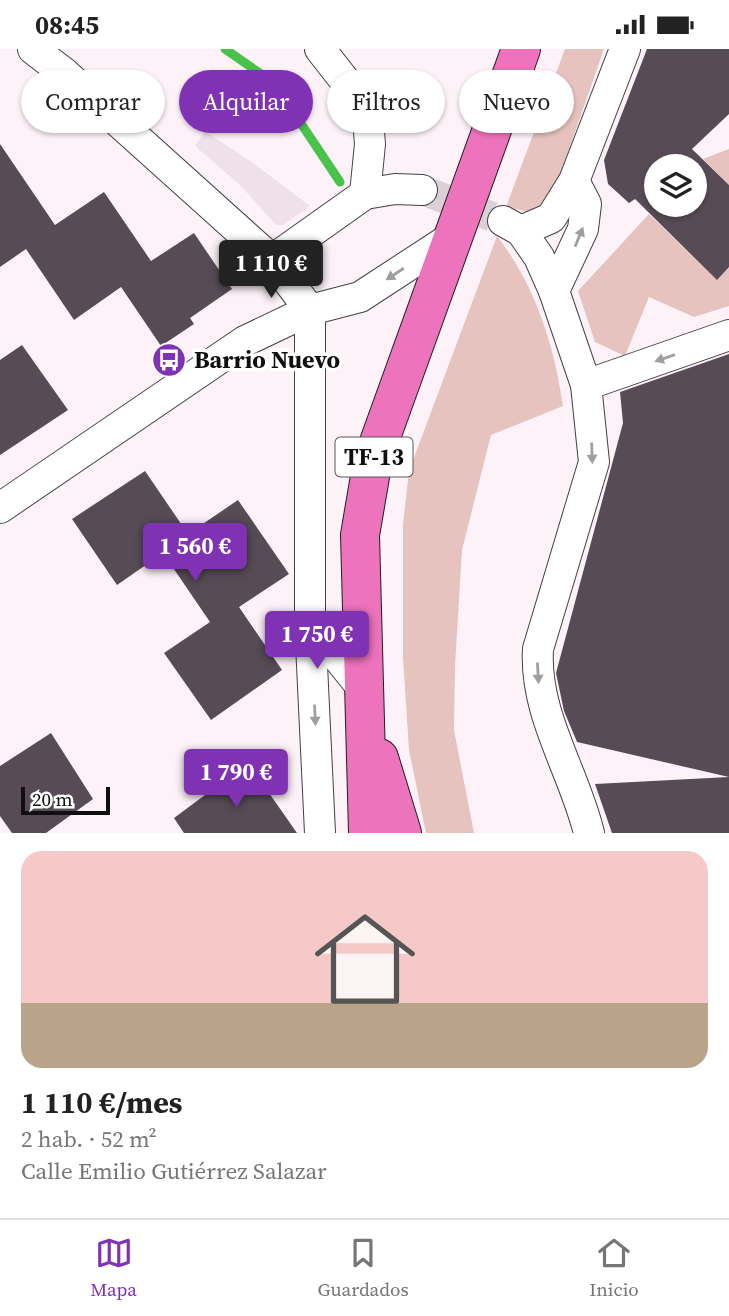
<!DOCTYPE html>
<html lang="es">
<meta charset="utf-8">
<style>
:root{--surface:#fff;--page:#f6f6f6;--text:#222;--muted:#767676;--line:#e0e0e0;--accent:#8032b4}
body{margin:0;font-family:"Source Serif 4",serif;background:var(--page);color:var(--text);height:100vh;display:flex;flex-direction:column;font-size:26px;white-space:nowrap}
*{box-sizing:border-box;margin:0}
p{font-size:23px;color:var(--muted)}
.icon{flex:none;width:38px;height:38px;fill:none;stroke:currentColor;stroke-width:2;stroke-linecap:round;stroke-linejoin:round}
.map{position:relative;height:784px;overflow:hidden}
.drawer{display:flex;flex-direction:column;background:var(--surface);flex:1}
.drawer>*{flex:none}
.banner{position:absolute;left:21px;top:21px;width:688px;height:63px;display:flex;gap:14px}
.controls{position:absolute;left:644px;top:105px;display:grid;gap:14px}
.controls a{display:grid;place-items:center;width:63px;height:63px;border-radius:50%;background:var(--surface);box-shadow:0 2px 5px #0004;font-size:35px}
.scale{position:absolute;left:21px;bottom:18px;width:89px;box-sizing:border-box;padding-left:7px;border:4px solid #0f0f0f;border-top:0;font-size:19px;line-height:24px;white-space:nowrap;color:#0f0f0f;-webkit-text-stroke:5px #fff;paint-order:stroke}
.price{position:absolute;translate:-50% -60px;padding:0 16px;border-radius:7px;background:var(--accent);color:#fff;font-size:23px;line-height:46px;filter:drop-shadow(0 2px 4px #0008)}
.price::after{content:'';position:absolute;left:50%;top:42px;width:21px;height:16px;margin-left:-10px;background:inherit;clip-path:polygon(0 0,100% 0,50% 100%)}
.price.selected{background:#222;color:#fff}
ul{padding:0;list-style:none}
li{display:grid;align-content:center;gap:14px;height:371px;padding:0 21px}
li+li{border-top:2px solid var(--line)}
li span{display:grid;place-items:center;height:217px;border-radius:21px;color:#555}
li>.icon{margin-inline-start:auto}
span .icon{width:126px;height:126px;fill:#fffc;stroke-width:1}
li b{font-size:30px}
.pill{padding:0 24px;border-radius:32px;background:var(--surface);box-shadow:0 2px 5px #0004;font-size:24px;line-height:63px}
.pill.selected{background:var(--accent);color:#fff}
.status{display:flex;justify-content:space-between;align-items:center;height:49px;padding:0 35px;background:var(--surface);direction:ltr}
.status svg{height:19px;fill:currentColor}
.menu{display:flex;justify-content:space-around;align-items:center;height:98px;border-top:2px solid var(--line);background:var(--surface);font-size:19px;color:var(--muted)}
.menu a{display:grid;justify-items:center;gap:4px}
.menu .selected{color:var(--accent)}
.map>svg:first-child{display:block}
</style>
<div class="status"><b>08:45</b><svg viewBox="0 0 49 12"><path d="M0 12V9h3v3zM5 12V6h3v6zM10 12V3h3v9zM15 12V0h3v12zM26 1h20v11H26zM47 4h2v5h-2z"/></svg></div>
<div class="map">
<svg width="729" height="784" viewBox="0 0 729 784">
<rect width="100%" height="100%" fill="#fef2f9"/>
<g fill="#e6c3be">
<path d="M565,0H604L551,152L534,164L506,158Z"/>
<path d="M729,100V136L703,110Z"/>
<path d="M649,165L716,230L729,218V257L694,268L649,248L625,307L595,293L578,242Z"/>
<path d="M497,187C535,236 554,295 563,357L491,386L462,501L455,617L454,681L474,784H426L409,701L403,609V475L409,422Z"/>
</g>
<path fill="#eee1e9" d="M205,82L253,114L310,157L283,176H276L240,136L195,97Z"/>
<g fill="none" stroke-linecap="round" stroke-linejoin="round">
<path stroke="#48c24d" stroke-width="9" d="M225,0L274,34L340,133"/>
</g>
<g fill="#574c56" fill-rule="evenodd">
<path d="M647,0H729V65L692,100L729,136V218L717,231L635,150L629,154L608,135L604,111ZM656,117H695V156H656Z"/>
<path d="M0,95L55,176L104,143L151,212L194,184L232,240L190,269L194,275L161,297L121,238L74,271L26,200L0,218Z"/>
<path d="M22,296L68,361L0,406V311Z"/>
<path d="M729,305V728L577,693L564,662L556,624L623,374L620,343Z"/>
<path d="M145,422L188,485L238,451L289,525L239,558L282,621L211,671L164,604L210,573L163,504L117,536L72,470Z"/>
<path d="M51,684L93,750L46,784H12L0,767V717Z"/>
<path d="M248,714L297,784H184L174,769Z"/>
<path d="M729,728V784H612L595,735Z"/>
</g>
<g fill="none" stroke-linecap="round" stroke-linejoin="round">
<path stroke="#dad0d6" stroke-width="30" stroke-dasharray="30 15" stroke-linecap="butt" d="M422,141L503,172"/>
<g stroke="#424242" stroke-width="32">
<g id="minor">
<path d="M33,0L63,23L272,211L310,261V574L320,784"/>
<path d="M320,0L367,60L370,95L365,145"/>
<path d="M503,172L521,182L539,208L554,242L586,336L594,413L538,600C534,665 574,722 589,784"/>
<path d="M521,182L551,169L574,132L625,0"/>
<path d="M272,211L365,145L395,140L422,141"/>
<path d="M554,242L583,180L586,155L574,132"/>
<path d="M586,336L729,286"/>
<path d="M0,459L245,292L310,261L360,248L452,188"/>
<path d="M310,574L363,640"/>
</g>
</g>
<g stroke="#202020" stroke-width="40">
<g id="primary">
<path d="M379,709L402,784"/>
<path d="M368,784L360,486L373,410L521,0"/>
</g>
</g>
<use href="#minor" stroke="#fff" stroke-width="30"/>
<use href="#primary" stroke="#ed73bc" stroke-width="38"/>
</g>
<defs><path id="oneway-solid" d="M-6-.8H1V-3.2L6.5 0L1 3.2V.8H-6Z" transform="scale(1.75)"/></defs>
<g fill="#9f9f9f">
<use href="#oneway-solid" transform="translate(579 188) rotate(-68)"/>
<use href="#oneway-solid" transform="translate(395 225) rotate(147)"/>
<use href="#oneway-solid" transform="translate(665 309) rotate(161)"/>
<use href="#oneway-solid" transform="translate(592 404) rotate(88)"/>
<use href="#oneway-solid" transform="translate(538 624) rotate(87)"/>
<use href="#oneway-solid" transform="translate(315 666) rotate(87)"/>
</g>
<defs>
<g id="bus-disc" transform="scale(1.75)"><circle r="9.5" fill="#8032b4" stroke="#fff"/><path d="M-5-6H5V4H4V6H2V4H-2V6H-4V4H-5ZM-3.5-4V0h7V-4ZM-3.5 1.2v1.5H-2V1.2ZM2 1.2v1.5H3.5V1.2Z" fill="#fff"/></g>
</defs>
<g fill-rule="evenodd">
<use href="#bus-disc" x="169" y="311"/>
</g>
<g text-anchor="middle" stroke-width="7" stroke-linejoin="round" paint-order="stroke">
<rect fill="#fff" stroke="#575757" stroke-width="2" x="335.5" y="388.5" width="77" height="39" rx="5"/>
<g font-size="23" font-weight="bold" fill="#0f0f0f">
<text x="374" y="416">TF-13</text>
</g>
<g font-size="24" font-weight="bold" fill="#0f0f0f" stroke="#fff" text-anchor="start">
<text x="194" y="319">Barrio Nuevo</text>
</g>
</g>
</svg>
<div class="controls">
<a><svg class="icon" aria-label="layers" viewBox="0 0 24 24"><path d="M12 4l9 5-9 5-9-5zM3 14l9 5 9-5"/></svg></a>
</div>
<div class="scale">20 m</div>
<b class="price selected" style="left:271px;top:251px">1 110 €</b>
<b class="price" style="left:195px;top:534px">1 560 €</b>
<b class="price" style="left:317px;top:622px">1 750 €</b>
<b class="price" style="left:236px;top:760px">1 790 €</b>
<div class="banner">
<a class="pill">Comprar</a>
<a class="pill selected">Alquilar</a>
<a class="pill">Filtros</a>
<a class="pill">Nuevo</a>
</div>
</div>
<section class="drawer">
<ul>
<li><span style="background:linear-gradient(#f6c9c9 70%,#b9a48a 0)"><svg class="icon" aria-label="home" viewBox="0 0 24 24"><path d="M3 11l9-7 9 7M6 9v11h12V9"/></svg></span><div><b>1 110 €/mes</b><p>2 hab. · 52 m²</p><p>Calle Emilio Gutiérrez Salazar</p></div></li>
</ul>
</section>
<nav class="menu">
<a class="selected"><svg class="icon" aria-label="map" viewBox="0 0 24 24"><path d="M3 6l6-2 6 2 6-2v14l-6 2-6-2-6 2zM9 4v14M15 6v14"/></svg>Mapa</a>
<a><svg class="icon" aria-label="saved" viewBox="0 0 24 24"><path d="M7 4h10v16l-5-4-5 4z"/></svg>Guardados</a>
<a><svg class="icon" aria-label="home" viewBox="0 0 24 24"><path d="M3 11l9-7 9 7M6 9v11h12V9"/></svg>Inicio</a>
</nav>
